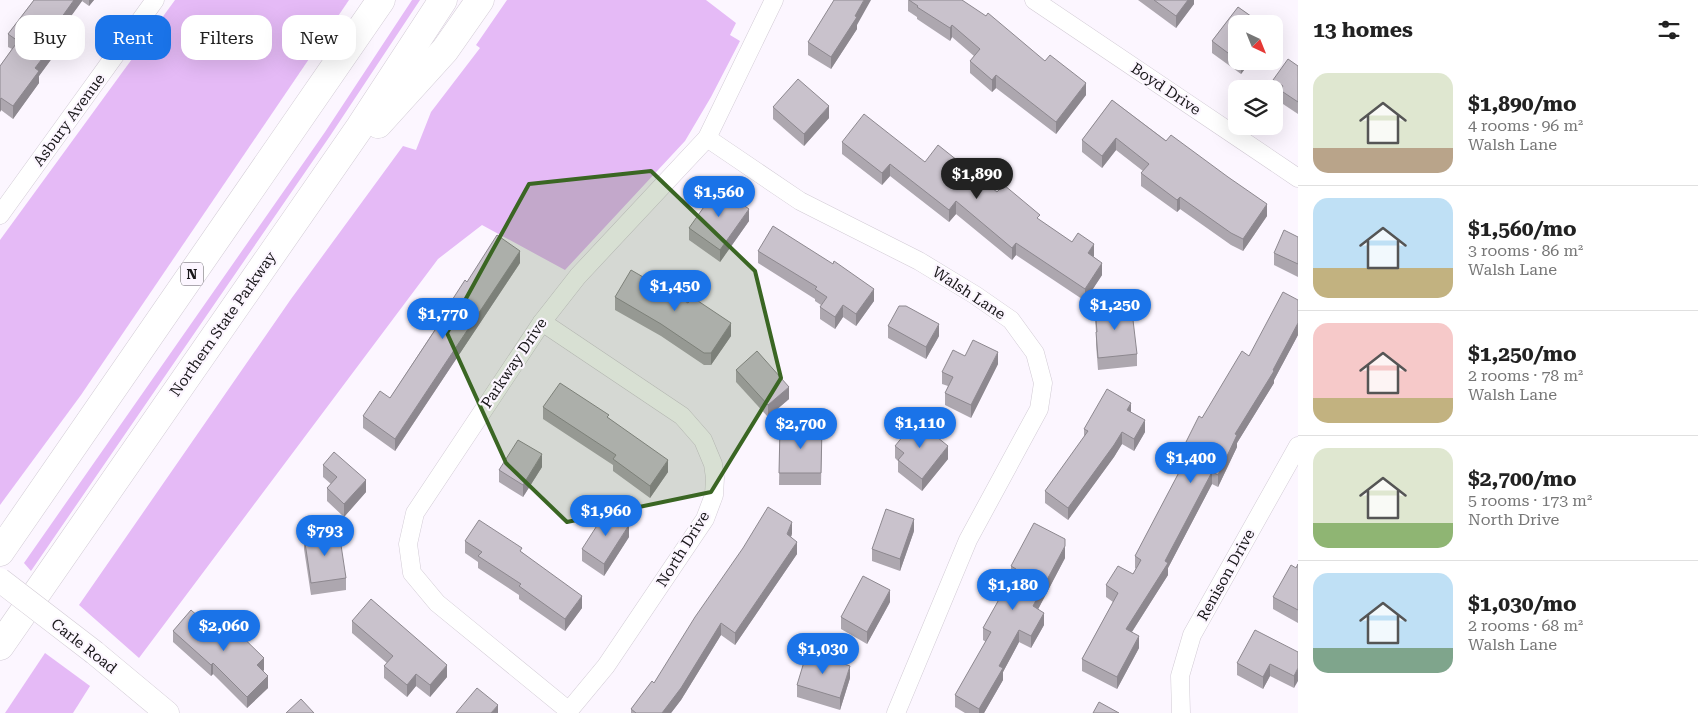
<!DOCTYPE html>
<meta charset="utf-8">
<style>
:root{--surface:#fff;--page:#f2f2f2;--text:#222;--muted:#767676;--line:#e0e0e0;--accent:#1a73e8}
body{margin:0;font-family:"Roboto Serif",serif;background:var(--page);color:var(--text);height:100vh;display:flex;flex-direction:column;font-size:19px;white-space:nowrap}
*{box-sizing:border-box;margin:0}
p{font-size:16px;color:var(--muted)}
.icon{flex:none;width:28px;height:28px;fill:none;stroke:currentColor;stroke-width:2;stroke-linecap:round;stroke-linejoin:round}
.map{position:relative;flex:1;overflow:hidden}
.details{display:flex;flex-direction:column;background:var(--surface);width:400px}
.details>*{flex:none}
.banner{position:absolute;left:15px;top:15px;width:475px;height:45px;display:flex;gap:10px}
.needle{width:32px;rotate:137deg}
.fabs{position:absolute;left:1228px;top:15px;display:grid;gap:10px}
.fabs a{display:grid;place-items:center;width:55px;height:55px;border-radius:10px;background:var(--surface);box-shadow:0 5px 20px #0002;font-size:25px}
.price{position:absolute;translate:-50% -42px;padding:0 11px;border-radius:18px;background:var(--accent);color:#fff;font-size:16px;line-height:32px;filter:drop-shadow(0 1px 2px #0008)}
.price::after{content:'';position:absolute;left:50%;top:30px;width:15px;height:11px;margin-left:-8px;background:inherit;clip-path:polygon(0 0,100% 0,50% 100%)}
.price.active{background:#222;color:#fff}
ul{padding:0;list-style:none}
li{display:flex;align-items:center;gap:15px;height:125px;padding:0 15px}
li+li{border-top:1px solid var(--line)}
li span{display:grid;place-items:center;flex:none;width:140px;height:100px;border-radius:15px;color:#555}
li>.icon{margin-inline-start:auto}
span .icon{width:60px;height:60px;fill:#fffc;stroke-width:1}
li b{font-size:21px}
h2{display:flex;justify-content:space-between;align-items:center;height:60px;padding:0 15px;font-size:21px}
.tag{padding:0 18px;border-radius:15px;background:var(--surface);box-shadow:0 5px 20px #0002;font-size:18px;line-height:45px}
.tag.active{background:var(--accent);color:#fff}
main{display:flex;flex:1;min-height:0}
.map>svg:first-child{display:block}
</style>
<main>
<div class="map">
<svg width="1298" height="713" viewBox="0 0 1298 713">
<rect width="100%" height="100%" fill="#fcf6ff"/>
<g fill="#e5baf6">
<path d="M175,0H349L81,395L0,505V240Z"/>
<path d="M412,0H420L330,136L31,571L24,563L325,132Z"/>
<path d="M507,0H706L736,23L730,35L740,41L711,97L685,141L565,270L482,225L438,259L139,658L79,605L291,299L403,146L416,150L431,112L480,48L476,45Z"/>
<path d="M45,653L90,686L73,713H5Z"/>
</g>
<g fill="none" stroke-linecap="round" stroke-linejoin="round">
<g stroke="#d2cbd5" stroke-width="19">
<g id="street">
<path d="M1034,0L1298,178"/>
<path d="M707,138L800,201L919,261L975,295L1011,320L1035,353L1043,383L1039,409L968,540L896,713"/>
<path d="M0,215L155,0"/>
<path d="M542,322L682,416L703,440L713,464L715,478L714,495L705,519L606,666L567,713"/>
<path d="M569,711L437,603L412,573L408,544L415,513L542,322L578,276L707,138L774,0"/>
<path d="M1181,713L1180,676L1192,635L1298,446"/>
</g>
</g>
<g stroke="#d2cbd5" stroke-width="25">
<path id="secondary" d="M95,653L167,713"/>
</g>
<g stroke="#d2cbd5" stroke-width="29">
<g id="highway">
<path d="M378,124L445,50L480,0"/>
<path d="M0,552L381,0"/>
<path d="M0,646L360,127L443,0"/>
</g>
</g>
<use href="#street" stroke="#fff" stroke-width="18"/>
<use href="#secondary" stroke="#fff" stroke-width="24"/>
<use href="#highway" stroke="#fff" stroke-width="28"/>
<g stroke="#d2cbd5" stroke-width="25" stroke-linecap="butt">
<path id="secondary-bridge" d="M0,580L95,653"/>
</g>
<use href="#secondary-bridge" stroke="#fff" stroke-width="24"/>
</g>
<g fill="#ada7af">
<path d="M34,0H94L89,6L82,1L56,36L58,50L39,76V83L13,119L1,110L0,112V66L12,49L8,47V34Z"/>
<path d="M908,0H962L1086,95L1056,134L996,88L992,92L970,73V61L974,56L952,37L950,41L917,19V17L908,11Z"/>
<path d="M1138,0H1194V4L1176,28Z"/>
<path d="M1238,7L1255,19V24H1236V61H1251L1241,74L1212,53V41Z"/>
<path d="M857,25V29L831,69L808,55V42Z"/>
<path d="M1298,66V114L1280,102V97L1274,93V89H1273V80Z"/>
<path d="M1112,100L1267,216L1243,251L1231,245L1180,209L1177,212L1141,186V173L1143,171L1116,150L1102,168L1082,152V140Z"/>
<path d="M773,107L829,118L804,146L773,119Z"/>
<path d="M842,142L925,162L997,192L1072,242L1094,256L1093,257L1102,275L1085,301L1016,255L1012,260L956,214L949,222L890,176L882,185L842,154Z"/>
<path d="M749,221L720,262L689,240V228Z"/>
<path d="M1298,237V277L1274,265V253Z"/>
<path d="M758,251L874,301L856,326L843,317L835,329L820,319V307L821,305L815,301V299L758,263Z"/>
<path d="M520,263L395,451L363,428V416L390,398L445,314V311L467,282Z"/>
<path d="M615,297L731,336L711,365H704L661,336L615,310Z"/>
<path d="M1298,300V335L1274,380V383L1237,443V447L1218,487L1212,484L1168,568V575L1132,632L1139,648L1117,689L1082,671V659L1113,602L1106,597V585L1133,574L1136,569L1135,568V556L1181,469L1179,468V456L1202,418L1249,356Z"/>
<path d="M1095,307L1137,354V366L1098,370L1096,344V332L1095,319Z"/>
<path d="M888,326L939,336L926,359L888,338Z"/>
<path d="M965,356L998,364L971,418L945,405V393L948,386L942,384V372Z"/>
<path d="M736,370L789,399L768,417L736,382Z"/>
<path d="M543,407L609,418L668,472L650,498L613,471V465L543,419Z"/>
<path d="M1131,412L1145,432L1134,451L1122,444L1114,457L1068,520L1045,503V491L1084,438V429Z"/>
<path d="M780,428H822L821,485H779Z"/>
<path d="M895,446L948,459L922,491L898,472V461L895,458Z"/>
<path d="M323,465L366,492L344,517L327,501V488L331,484L323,477Z"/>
<path d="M542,467L523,497L499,482V470Z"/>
<path d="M914,531L900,571L872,561V549Z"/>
<path d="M792,534L791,537L797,554L735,645L721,635L681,700L671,713H631V709L654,683Z"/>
<path d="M304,536L346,578V590L311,595L304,549Z"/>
<path d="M629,537L604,576L582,561V549Z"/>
<path d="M465,541L522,552L582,608L565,631L519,599V595L478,568V562L465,553Z"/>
<path d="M1065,558L1038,609L1044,625L1031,648L1019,642L1003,672V680L984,713H965L955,707V695L986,642L983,640V628L1011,579V566Z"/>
<path d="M1298,564V623L1273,609V597L1296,568Z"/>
<path d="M890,602L867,644L841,629V617Z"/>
<path d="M352,621L447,677L430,697L416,686L407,697L384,678V666L387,663L352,633Z"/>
<path d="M173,631L216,632L264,670L263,671L268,688L247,708L213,674L211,676L173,642Z"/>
<path d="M1298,652L1294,688L1270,676L1263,689L1237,675V663Z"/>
<path d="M850,678L840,710L797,697V685Z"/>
</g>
<g fill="#8d888f">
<path d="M74,0H82V1L51,44V32Z"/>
<path d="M89,0H94L89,6Z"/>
<path d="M864,0H871L857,25V29L831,69V57Z"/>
<path d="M1188,0H1194V4L1176,28V16Z"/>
<path d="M952,25V37L950,41V28Z"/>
<path d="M58,38V50L39,76V83L13,119V106L35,68Z"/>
<path d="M1242,61H1251L1241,74V62Z"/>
<path d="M996,75V88L992,92V80Z"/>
<path d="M1086,83V95L1056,134V122Z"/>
<path d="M1,98V110L0,112V100Z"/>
<path d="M829,106V118L804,146V134Z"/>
<path d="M1116,138V150L1102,168V156Z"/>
<path d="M890,164V176L882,185V173Z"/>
<path d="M1180,197V209L1177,212V200Z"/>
<path d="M956,201V214L949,222V210Z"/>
<path d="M1267,204V216L1243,251V239Z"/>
<path d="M749,209V221L720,262V250Z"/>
<path d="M1016,243V255L1012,260V248Z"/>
<path d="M1094,244V256L1088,265V253Z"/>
<path d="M520,251V263L395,451V439Z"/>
<path d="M1102,263V275L1085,301V289Z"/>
<path d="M874,289V301L856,326V314Z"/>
<path d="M843,305V317L835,329V317Z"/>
<path d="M731,323V336L711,365V353Z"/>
<path d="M1298,323V335L1274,380V383L1237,443V447L1218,487V475L1235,434L1273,370Z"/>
<path d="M939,324V336L926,359V347Z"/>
<path d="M998,352V364L971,418V405Z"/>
<path d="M789,387V399L768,417V405Z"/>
<path d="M1131,403V415L1127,410Z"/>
<path d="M1145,420V432L1134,451V439Z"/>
<path d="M1122,432V444L1114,457L1068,520V508Z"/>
<path d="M948,446V459L922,491V479Z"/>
<path d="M542,454V467L523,497V485Z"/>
<path d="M668,460V472L650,498V486Z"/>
<path d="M1212,472V484L1168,568V575L1126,641V629L1165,561Z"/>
<path d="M366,480V492L344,517V504Z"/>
<path d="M914,519V531L900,571V559Z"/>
<path d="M792,522V534L787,546V534Z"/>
<path d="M629,525V537L604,576V564Z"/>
<path d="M797,542V554L735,645V633Z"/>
<path d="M1065,546V558L1033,619V606Z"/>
<path d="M890,590V602L867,644V632Z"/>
<path d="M582,596V608L565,631V619Z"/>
<path d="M1044,613V625L1031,648V636Z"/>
<path d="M721,623V635L681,700L671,713H662Z"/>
<path d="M1019,630V642L1003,672V680L984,713H979V709L999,666Z"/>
<path d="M1139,636V648L1117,689V677Z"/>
<path d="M264,658V670L257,677V665Z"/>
<path d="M213,663V674L211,676V665Z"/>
<path d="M1270,664V676L1263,689V677Z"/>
<path d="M447,665V677L430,697V685Z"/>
<path d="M850,666V678L840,710V698Z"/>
<path d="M1298,668V681L1294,688V676Z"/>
<path d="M416,674V686L407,697V685Z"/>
<path d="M268,676V688L247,708V697Z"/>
<path d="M498,705V713H491Z"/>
</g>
<g fill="#c9c2cc" stroke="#8d888f">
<path d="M34,0H74L51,32L58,38L35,68L39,71L13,106L1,98L0,100V66L18,41L8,34Z"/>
<path d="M834,0H864L855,16L857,17L831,57L808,42Z"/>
<path d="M909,0H962L986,16L988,13L1045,61L1050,55L1086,83L1056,122L996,75L992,80L970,61L980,49L952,25L950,28L917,7L918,6Z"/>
<path d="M1154,0H1188L1176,16Z"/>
<path d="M1238,7L1255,19L1252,24H1236V59L1212,41Z"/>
<path d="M1288,59L1298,66V102L1280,90L1283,86L1273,80Z"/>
<path d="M798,79L829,106L804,134L773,107Z"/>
<path d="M1112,100L1166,141L1171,135L1228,177L1267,204L1243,239L1231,233L1180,197L1177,200L1141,173L1149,164L1116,138L1102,156L1082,140Z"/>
<path d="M864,114L925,162L938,145L997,192L1004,185L1040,215L1037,218L1072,242L1078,233L1094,244L1088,253L1102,263L1085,289L1016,243L1012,248L956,201L949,210L890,164L882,173L842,142Z"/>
<path d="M718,187L749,209L720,250L689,228Z"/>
<path d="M773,226L833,264L834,261L874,289L856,314L843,305L835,317L820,307L827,297L815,289L817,287L758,251Z"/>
<path d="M1284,230L1298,237V264L1274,253Z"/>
<path d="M497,235L520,251L395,439L363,416L380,391L390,398L447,312L445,311L465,280L467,282Z"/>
<path d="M631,270L688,303L692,297L731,323L711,353H704L661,324L615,297Z"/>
<path d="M1283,292L1298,300V323L1273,370L1274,371L1235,434L1237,435L1218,475L1212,472L1165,561L1168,563L1126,629L1139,636L1117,677L1082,659L1118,593L1106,585L1118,566L1133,574L1141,560L1135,556L1186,459L1179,456L1199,416L1202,418L1242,351L1249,356Z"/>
<path d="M1131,303L1137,354L1098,358L1096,332H1097L1095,307Z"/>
<path d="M899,306H906L939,324L926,347L888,326Z"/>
<path d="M973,340L998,352L971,405L945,393L953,377L942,372L953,350L965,356Z"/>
<path d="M757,351L789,387L768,405L736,370Z"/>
<path d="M560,383L609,415L607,417L668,460L650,486L613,459L616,455L543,407Z"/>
<path d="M1107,389L1131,403L1127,410L1145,420L1134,439L1122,432L1114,445L1068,508L1045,491L1088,431L1084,429Z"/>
<path d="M916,420L948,446L922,479L898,460L904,453L895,446Z"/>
<path d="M780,428H822L821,473H779Z"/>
<path d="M518,440L542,454L523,485L499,470Z"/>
<path d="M334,452L366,480L344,504L327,488L337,477L323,465Z"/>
<path d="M768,507L792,522L787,534L797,542L735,633L721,623L681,688L662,713H636L631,709L652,681L654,683L695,617L743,548Z"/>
<path d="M886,509L914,519L900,559L872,549Z"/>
<path d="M607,510L629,525L604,564L582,549Z"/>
<path d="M479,520L522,548L520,551L582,596L565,619L519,586L521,584L478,556L482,552L465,541Z"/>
<path d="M1034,523L1065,539V546L1033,606L1044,613L1031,636L1019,630L999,666L1003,668L979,709L955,695L991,632L983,628L1016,569L1011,566Z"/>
<path d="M339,532L346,578L311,583L304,536Z"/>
<path d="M1298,564V610L1273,597L1291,565L1296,568Z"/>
<path d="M863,576L890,590L867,632L841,617Z"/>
<path d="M371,599L447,665L430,685L416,674L407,685L384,666L393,656L352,621Z"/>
<path d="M191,610L216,632L226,621L264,658L257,665L268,676L247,697L213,663L211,665L173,631Z"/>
<path d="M1255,630L1298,652V668L1294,676L1270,664L1263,677L1237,663Z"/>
<path d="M807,652L850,666L840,698L797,685Z"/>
<path d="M477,688L498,705L491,713H456Z"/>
<path d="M301,699L314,713H286Z"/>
<path d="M1099,702L1119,713H1093Z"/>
</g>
<path fill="#3a6623" fill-opacity="0.2" stroke="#3a6623" stroke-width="4" stroke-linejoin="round" d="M651,171L755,271L781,378L711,492L567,522L506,463L447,333L529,184Z"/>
<g text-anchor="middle" stroke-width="4.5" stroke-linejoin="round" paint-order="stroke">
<rect fill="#fcf6ff" stroke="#5c595e" stroke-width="1" x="181" y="262.5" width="22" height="23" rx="4"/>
<g font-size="14" font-weight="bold" fill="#181619">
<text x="192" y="279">N</text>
</g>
<g font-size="15" fill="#181619" stroke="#fcf6ff">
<text transform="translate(1166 89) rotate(34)" y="5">Boyd Drive</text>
<text transform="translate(69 120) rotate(-54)" y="5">Asbury Avenue</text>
<text transform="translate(969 293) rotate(33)" y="5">Walsh Lane</text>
<text transform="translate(223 324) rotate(-55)" y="5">Northern State Parkway</text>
<text transform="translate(514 363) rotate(-56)" y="5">Parkway Drive</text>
<text transform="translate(683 549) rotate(-58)" y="5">North Drive</text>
<text transform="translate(1226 575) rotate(-61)" y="5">Renison Drive</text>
<text transform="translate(84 646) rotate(38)" y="5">Carle Road</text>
</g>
</g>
</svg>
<div class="fabs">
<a><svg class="needle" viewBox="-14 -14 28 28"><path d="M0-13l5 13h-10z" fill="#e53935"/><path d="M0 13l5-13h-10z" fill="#767676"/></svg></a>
<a><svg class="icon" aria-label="layers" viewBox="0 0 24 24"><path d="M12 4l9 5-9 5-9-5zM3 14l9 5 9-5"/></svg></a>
</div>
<b class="price active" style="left:977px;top:200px">$1,890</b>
<b class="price" style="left:719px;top:218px">$1,560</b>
<b class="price" style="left:675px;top:312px">$1,450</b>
<b class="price" style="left:1115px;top:331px">$1,250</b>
<b class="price" style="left:443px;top:340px">$1,770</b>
<b class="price" style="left:920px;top:449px">$1,110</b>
<b class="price" style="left:801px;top:450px">$2,700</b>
<b class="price" style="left:1191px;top:484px">$1,400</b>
<b class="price" style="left:606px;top:537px">$1,960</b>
<b class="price" style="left:325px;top:557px">$793</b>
<b class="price" style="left:1013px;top:611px">$1,180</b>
<b class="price" style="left:224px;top:652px">$2,060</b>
<b class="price" style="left:823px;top:675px">$1,030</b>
<div class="banner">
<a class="tag">Buy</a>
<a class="tag active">Rent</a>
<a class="tag">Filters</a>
<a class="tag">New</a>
</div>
</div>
<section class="details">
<h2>13 homes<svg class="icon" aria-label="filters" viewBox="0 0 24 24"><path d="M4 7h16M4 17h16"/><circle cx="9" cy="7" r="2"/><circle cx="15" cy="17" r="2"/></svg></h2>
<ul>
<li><span style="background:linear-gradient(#dfe7d0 75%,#b9a48a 0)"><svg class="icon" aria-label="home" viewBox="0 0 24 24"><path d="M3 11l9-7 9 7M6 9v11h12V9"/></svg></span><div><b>$1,890/mo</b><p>4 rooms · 96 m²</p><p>Walsh Lane</p></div></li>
<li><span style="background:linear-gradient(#bfe0f5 70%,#c2b280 0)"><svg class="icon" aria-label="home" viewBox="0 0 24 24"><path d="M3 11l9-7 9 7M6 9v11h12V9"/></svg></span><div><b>$1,560/mo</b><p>3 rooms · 86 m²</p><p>Walsh Lane</p></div></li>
<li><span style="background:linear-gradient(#f6c9c9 75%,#c2b280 0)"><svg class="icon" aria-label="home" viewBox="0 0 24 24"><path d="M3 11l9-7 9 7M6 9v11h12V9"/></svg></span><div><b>$1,250/mo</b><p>2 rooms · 78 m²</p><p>Walsh Lane</p></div></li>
<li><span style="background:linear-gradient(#dfe7d0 75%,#8fb573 0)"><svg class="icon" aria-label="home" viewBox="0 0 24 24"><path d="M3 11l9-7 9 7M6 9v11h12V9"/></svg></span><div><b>$2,700/mo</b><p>5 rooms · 173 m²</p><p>North Drive</p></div></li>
<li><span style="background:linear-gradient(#bfe0f5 75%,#7fa58c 0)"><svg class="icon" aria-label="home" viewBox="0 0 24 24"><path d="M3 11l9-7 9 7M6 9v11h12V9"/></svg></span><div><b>$1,030/mo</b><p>2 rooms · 68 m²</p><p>Walsh Lane</p></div></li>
</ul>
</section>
</main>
